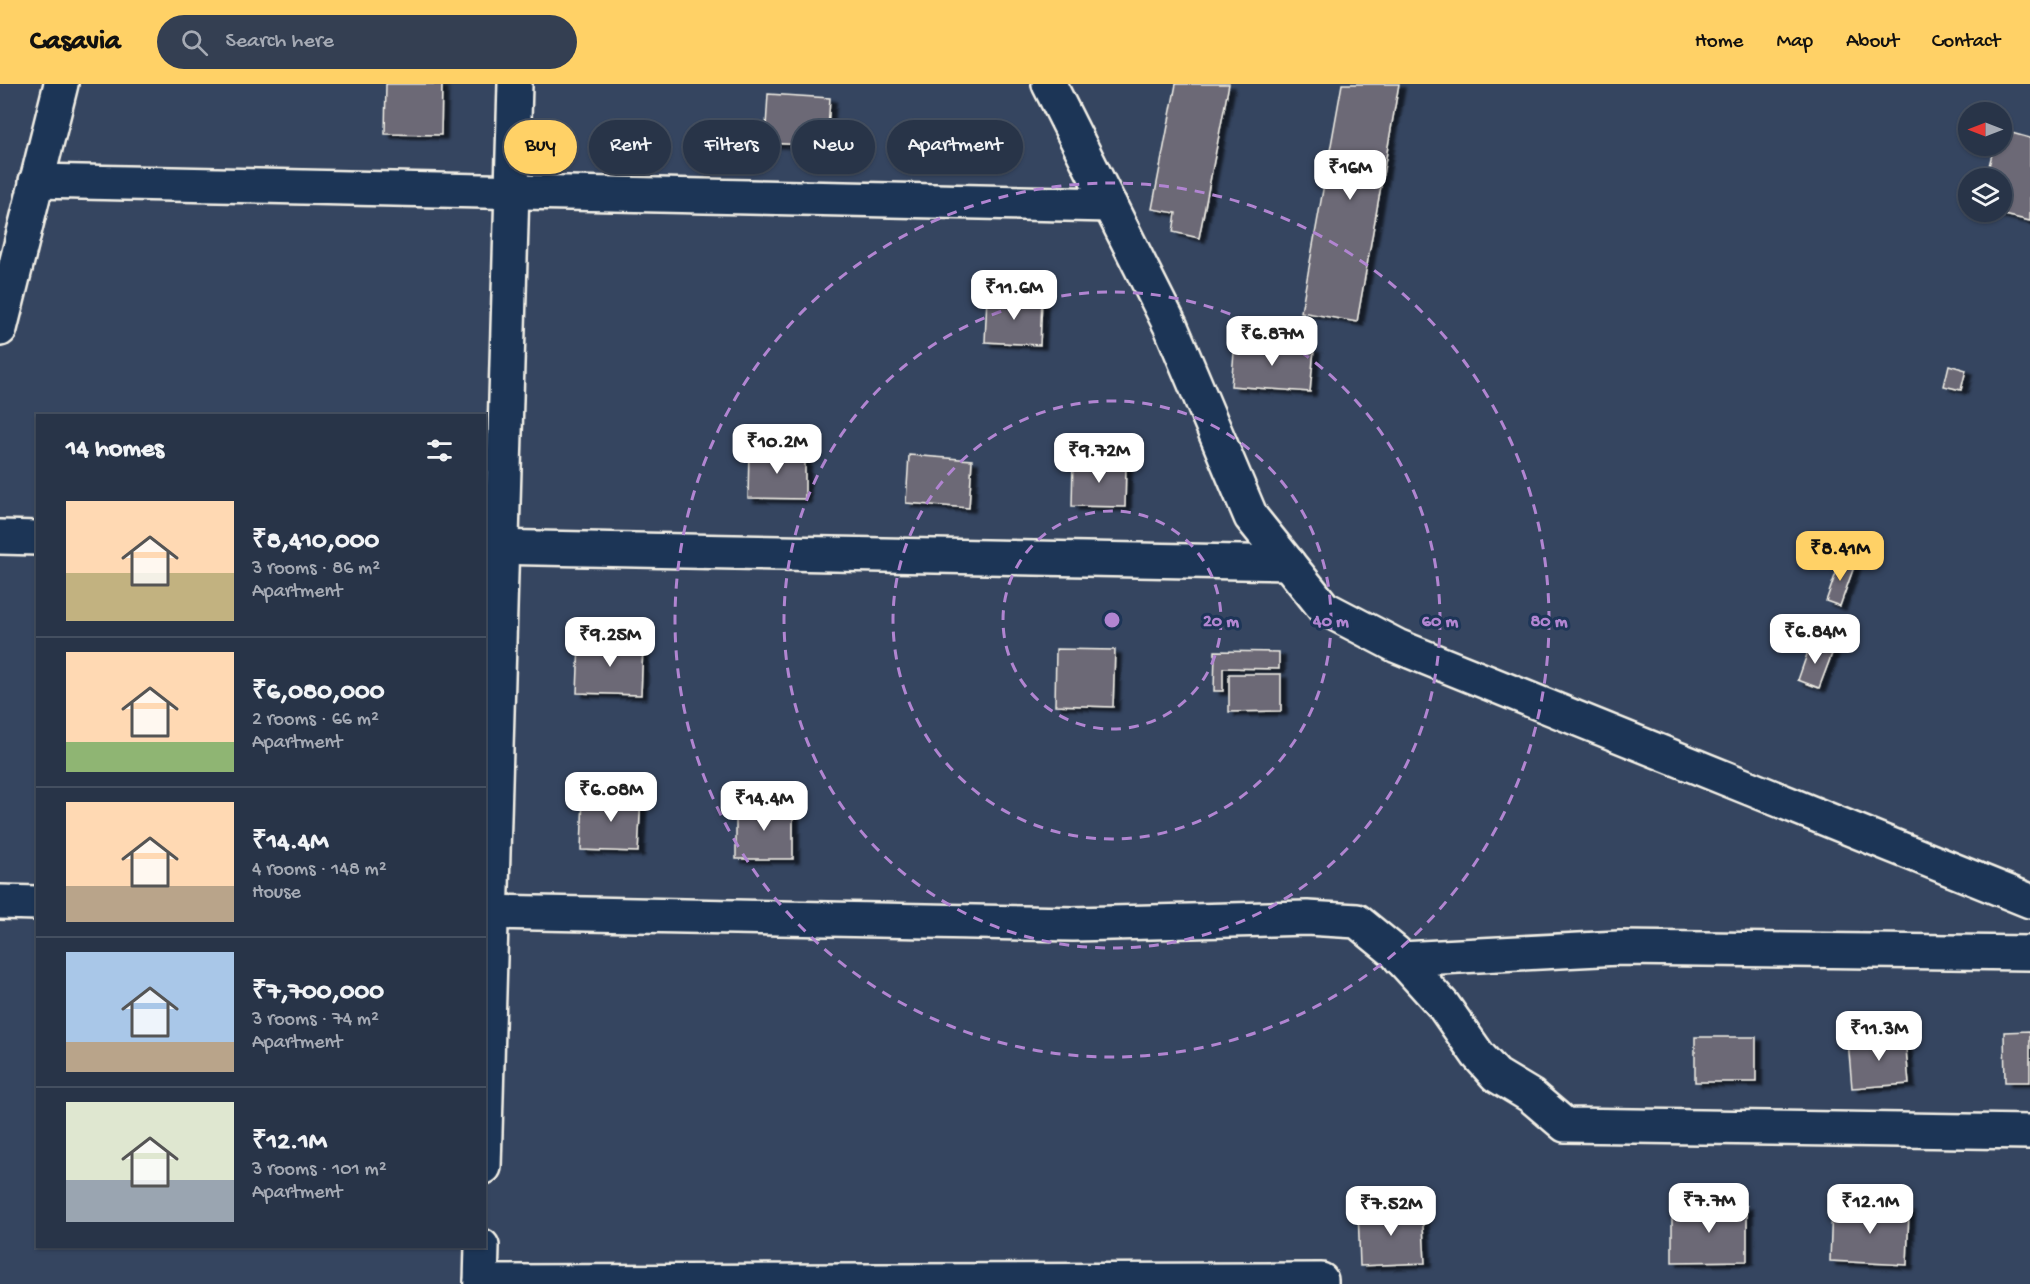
<!DOCTYPE html>
<meta charset="utf-8">
<style>
:root{--surface:#283448;--page:#343f52;--text:#f1f3f6;--muted:#a5aab4;--line:#444f60;--accent:#ffd166}
body{margin:0;font-family:"Gochi Hand",sans-serif;background:var(--page);color:var(--text);height:100vh;display:flex;flex-direction:column;font-size:22px;white-space:nowrap}
*{box-sizing:border-box;margin:0}
p{font-size:20px;color:var(--muted)}
.icon{flex:none;width:33px;height:33px;fill:none;stroke:currentColor;stroke-width:2;stroke-linecap:round;stroke-linejoin:round}
.map{position:relative;flex:1;overflow:hidden}
.details{position:absolute;left:36px;top:330px;width:450px;height:834px;display:flex;flex-direction:column;background:var(--surface);border-radius:0px;box-shadow:0 2px 4px #0004,0 0 0 2px var(--line)}
.details>*{flex:none}
.top-card{position:absolute;left:504px;top:36px;width:570px;height:54px;display:flex;gap:12px}
.needle{width:39px;rotate:270deg}
.fabs{position:absolute;left:1958px;top:18px;display:grid;gap:12px}
.fabs a{display:grid;place-items:center;width:54px;height:54px;border-radius:50%;background:var(--surface);box-shadow:0 2px 4px #0004,0 0 0 2px var(--line);font-size:30px}
.price{position:absolute;translate:-50% -51px;padding:0 14px;border-radius:12px;background:#fff;color:#222;font-size:20px;line-height:39px;filter:drop-shadow(0 2px 3px #0008)}
.price::after{content:'';position:absolute;left:50%;top:36px;width:18px;height:14px;margin-left:-9px;background:inherit;clip-path:polygon(0 0,100% 0,50% 100%)}
.price.selected{background:var(--accent);color:#111}
ul{padding:0;list-style:none}
li{display:flex;align-items:center;gap:18px;height:150px;padding:0 30px}
li+li{border-top:2px solid var(--line)}
li span{display:grid;place-items:center;flex:none;width:168px;height:120px;border-radius:0px;color:#555}
li>.icon{margin-inline-start:auto}
span .icon{width:72px;height:72px;fill:#fffc;stroke-width:1}
li b{font-size:26px}
h2{display:flex;justify-content:space-between;align-items:center;height:72px;padding:0 30px;font-size:26px}
.tag{padding:0 21px;border-radius:27px;background:var(--surface);box-shadow:0 2px 4px #0004,0 0 0 2px var(--line);font-size:21px;line-height:54px}
.tag.selected{background:var(--accent);color:#111}
header{display:flex;align-items:center;gap:36px;box-sizing:border-box;height:84px;padding:0 30px;background:var(--accent);color:#111}
header strong{font-size:28px}
nav{display:flex;gap:33px;margin-inline-start:auto;font-size:21px}
.search{width:420px;height:54px;background:var(--page);display:flex;align-items:center;gap:15px;box-sizing:border-box;padding:0 21px;border-radius:33px;color:var(--muted);font-size:22px}
.map>svg:first-child{display:block}
</style>
<header>
<strong>Casavia</strong>
<div class="search"><svg class="icon" aria-label="search" viewBox="0 0 24 24"><circle cx="10" cy="10" r="6"/><path d="M15 15l6 6"/></svg>Search here</div>
<nav><a>Home</a><a>Map</a><a>About</a><a>Contact</a></nav>
</header>
<div class="map">
<svg width="2030" height="1200" viewBox="0 0 2030 1200">
<defs>
<filter id="shadow"><feDropShadow dx="6" dy="4" stdDeviation="1.5" flood-color="#0009"/></filter>
</defs>
<rect width="100%" height="100%" fill="#354560"/>
<filter id="ink" filterUnits="userSpaceOnUse"><feTurbulence type="fractalNoise" baseFrequency=".0167" numOctaves="2"/><feDisplacementMap in="SourceGraphic" scale="12" xChannelSelector="R" yChannelSelector="G"/><feConvolveMatrix kernelMatrix="1 2 1 2 8 2 1 2 1" color-interpolation-filters="sRGB"/></filter>
<g filter="url(#ink)">
<g fill="#6c6976" stroke="#f4f1e8" stroke-width="1.5" filter="url(#shadow)">
<path d="M386,0H442L441,51L385,50Z"/>
<path d="M1176,0H1229L1199,154L1173,148L1176,129L1152,125Z"/>
<path d="M1342,0H1399L1357,238L1301,228Z"/>
<path d="M768,10L830,14L827,62L765,59Z"/>
<path d="M2001,46L2030,54V137L1992,128H2001V94H1986L1994,62H2001Z"/>
<path d="M987,212L1042,215L1040,261L985,258Z"/>
<path d="M1235,258L1314,265L1310,308L1231,302Z"/>
<path d="M1949,281L1966,286L1961,306L1944,302Z"/>
<path d="M749,366L805,368V415L748,414Z"/>
<path d="M909,371L972,376L969,424L906,419Z"/>
<path d="M1073,377L1126,380L1125,423L1072,422Z"/>
<path d="M1841,475L1855,480L1840,522L1826,517Z"/>
<path d="M579,558L643,560L641,611L577,609Z"/>
<path d="M1811,559L1833,567L1819,604L1798,596Z"/>
<path d="M1056,565L1115,566L1113,623L1055,621Z"/>
<path d="M1215,567L1279,568V585L1223,584V607H1214Z"/>
<path d="M1229,590H1281V627L1229,628Z"/>
<path d="M583,711L641,713L638,768L581,766Z"/>
<rect x="736" y="721" width="57" height="54"/>
<path d="M2030,947V998H2005L2004,948Z"/>
<rect x="1695" y="953" width="61" height="45"/>
<path d="M1905,953L1909,1000L1852,1004L1848,957Z"/>
<path d="M1672,1122H1747V1177L1672,1178Z"/>
<path d="M1832,1122L1909,1125L1907,1181L1830,1177Z"/>
<path d="M1422,1124L1425,1179L1360,1182L1358,1126Z"/>
</g>
<g fill="none" stroke-linecap="round" stroke-linejoin="round">
<g stroke="#f4f1e8" stroke-width="38">
<g id="minor">
<path d="M1049,0L1171,243L1251,433L1324,524L1397,562L2030,817"/>
<path d="M36,97L1110,121"/>
<path d="M0,453L38,454"/>
<path d="M484,463L1288,479"/>
<path d="M0,818L38,819"/>
<path d="M484,828L1073,840L1307,834L1357,837L1395,868L1443,921L1478,971L1496,991L1531,1012L1565,1041L2030,1048"/>
<path d="M1401,875L1619,864L2030,869"/>
<path d="M484,1083L515,0"/>
<path d="M481,1198L1321,1196V1200"/>
<path d="M481,1200L482,1162"/>
</g>
</g>
<g stroke="#f4f1e8" stroke-width="38">
<path id="tertiary" d="M0,245L61,0"/>
</g>
<use href="#minor" stroke="#1d3557" stroke-width="33"/>
<use href="#tertiary" stroke="#1d3557" stroke-width="33"/>
</g>
</g>
<g fill="none" stroke="#b185d1" stroke-width="3" stroke-dasharray="10 8">
<circle cx="1112" cy="536" r="109"/>
<circle cx="1112" cy="536" r="219"/>
<circle cx="1112" cy="536" r="328"/>
<circle cx="1112" cy="536" r="437"/>
</g>
<circle cx="1112" cy="536" r="9" fill="#b185d1" stroke="#1d3557" stroke-width="3"/>
<g font-size="18" text-anchor="middle" font-weight="bold" fill="#b185d1" stroke="#1d3557" stroke-width="6" stroke-linejoin="round" paint-order="stroke">
<text x="1221" y="542">20 m</text>
<text x="1331" y="542">40 m</text>
<text x="1440" y="542">60 m</text>
<text x="1549" y="542">80 m</text>
</g>
</svg>
<div class="fabs">
<a><svg class="needle" viewBox="-14 -14 28 28"><path d="M0-13l5 13h-10z" fill="#e53935"/><path d="M0 13l5-13h-10z" fill="#a5aab4"/></svg></a>
<a><svg class="icon" aria-label="layers" viewBox="0 0 24 24"><path d="M12 4l9 5-9 5-9-5zM3 14l9 5 9-5"/></svg></a>
</div>
<b class="price" style="left:1350px;top:117px">₹16M</b>
<b class="price" style="left:1014px;top:237px">₹11.6M</b>
<b class="price" style="left:1272px;top:283px">₹6.87M</b>
<b class="price" style="left:777px;top:391px">₹10.2M</b>
<b class="price" style="left:1099px;top:400px">₹9.72M</b>
<b class="price selected" style="left:1840px;top:498px">₹8.41M</b>
<b class="price" style="left:1815px;top:581px">₹6.84M</b>
<b class="price" style="left:610px;top:584px">₹9.25M</b>
<b class="price" style="left:611px;top:739px">₹6.08M</b>
<b class="price" style="left:764px;top:748px">₹14.4M</b>
<b class="price" style="left:1879px;top:978px">₹11.3M</b>
<b class="price" style="left:1709px;top:1150px">₹7.7M</b>
<b class="price" style="left:1870px;top:1151px">₹12.1M</b>
<b class="price" style="left:1391px;top:1153px">₹7.52M</b>
<div class="top-card">
<a class="tag selected">Buy</a>
<a class="tag">Rent</a>
<a class="tag">Filters</a>
<a class="tag">New</a>
<a class="tag">Apartment</a>
</div>
<section class="details">
<h2>14 homes<svg class="icon" aria-label="filters" viewBox="0 0 24 24"><path d="M4 7h16M4 17h16"/><circle cx="9" cy="7" r="2"/><circle cx="15" cy="17" r="2"/></svg></h2>
<ul>
<li><span style="background:linear-gradient(#ffd9b3 60%,#c2b280 0)"><svg class="icon" aria-label="home" viewBox="0 0 24 24"><path d="M3 11l9-7 9 7M6 9v11h12V9"/></svg></span><div><b>₹8,410,000</b><p>3 rooms · 86 m²</p><p>Apartment</p></div></li>
<li><span style="background:linear-gradient(#ffd9b3 75%,#8fb573 0)"><svg class="icon" aria-label="home" viewBox="0 0 24 24"><path d="M3 11l9-7 9 7M6 9v11h12V9"/></svg></span><div><b>₹6,080,000</b><p>2 rooms · 66 m²</p><p>Apartment</p></div></li>
<li><span style="background:linear-gradient(#ffd9b3 70%,#b9a48a 0)"><svg class="icon" aria-label="home" viewBox="0 0 24 24"><path d="M3 11l9-7 9 7M6 9v11h12V9"/></svg></span><div><b>₹14.4M</b><p>4 rooms · 148 m²</p><p>House</p></div></li>
<li><span style="background:linear-gradient(#a9c7e8 75%,#b9a48a 0)"><svg class="icon" aria-label="home" viewBox="0 0 24 24"><path d="M3 11l9-7 9 7M6 9v11h12V9"/></svg></span><div><b>₹7,700,000</b><p>3 rooms · 74 m²</p><p>Apartment</p></div></li>
<li><span style="background:linear-gradient(#dfe7d0 65%,#9aa5b1 0)"><svg class="icon" aria-label="home" viewBox="0 0 24 24"><path d="M3 11l9-7 9 7M6 9v11h12V9"/></svg></span><div><b>₹12.1M</b><p>3 rooms · 101 m²</p><p>Apartment</p></div></li>
</ul>
</section>
</div>
